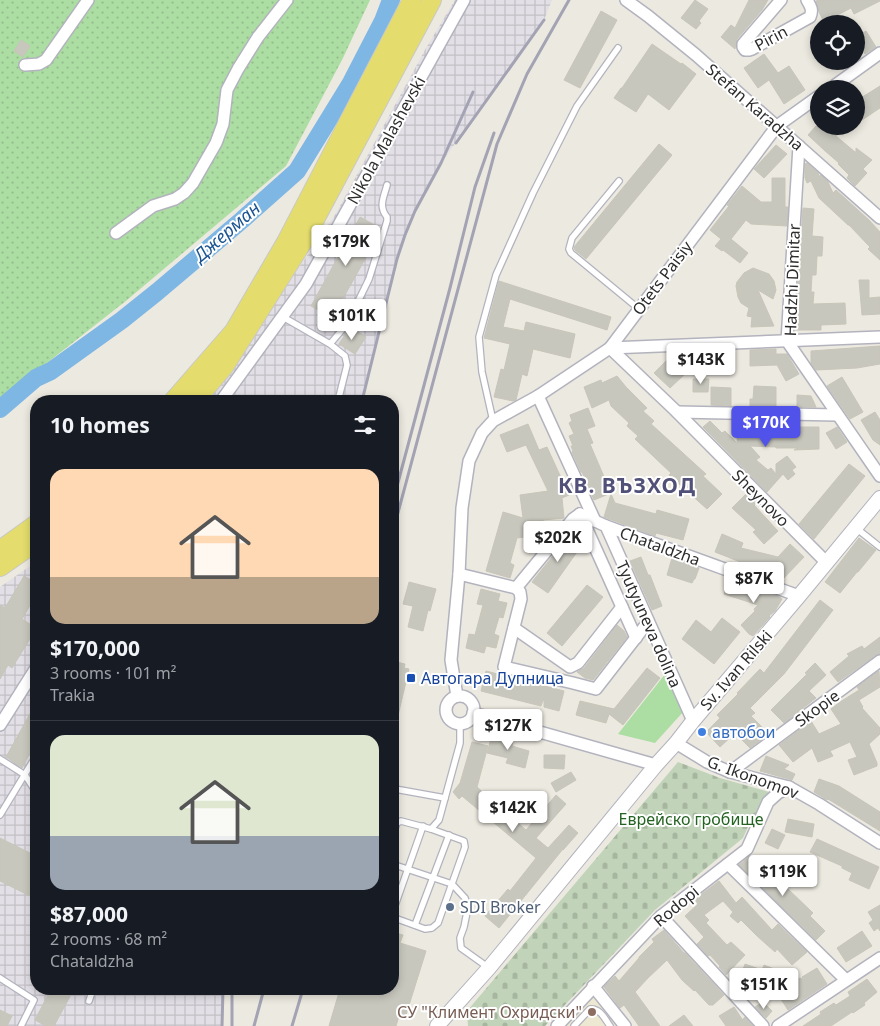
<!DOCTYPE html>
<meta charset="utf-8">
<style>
:root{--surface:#171b24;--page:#20242c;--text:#f1f3f6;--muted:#9ea1a6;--line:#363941;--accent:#5052e9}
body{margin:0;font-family:"Noto Sans",sans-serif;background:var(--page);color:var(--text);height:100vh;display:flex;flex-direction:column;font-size:19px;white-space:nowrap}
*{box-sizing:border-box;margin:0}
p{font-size:16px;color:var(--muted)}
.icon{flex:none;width:28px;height:28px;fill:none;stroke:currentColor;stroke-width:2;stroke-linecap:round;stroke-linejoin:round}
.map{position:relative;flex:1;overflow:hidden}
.panel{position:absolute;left:30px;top:395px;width:369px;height:600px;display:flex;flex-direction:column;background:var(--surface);border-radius:20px;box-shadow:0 2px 8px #0003}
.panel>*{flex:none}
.controls{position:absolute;left:810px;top:15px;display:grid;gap:10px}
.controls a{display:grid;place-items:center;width:55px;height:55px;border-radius:50%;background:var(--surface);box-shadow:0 2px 8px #0003;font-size:25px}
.price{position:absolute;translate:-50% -42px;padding:0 11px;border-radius:5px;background:#fff;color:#222;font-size:16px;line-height:32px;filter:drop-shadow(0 1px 2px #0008)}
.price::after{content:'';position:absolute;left:50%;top:30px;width:15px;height:11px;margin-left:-8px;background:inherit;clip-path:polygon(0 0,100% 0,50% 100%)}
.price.current{background:var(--accent);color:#fff}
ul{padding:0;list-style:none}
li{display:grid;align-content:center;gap:10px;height:265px;padding:0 20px}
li+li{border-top:1px solid var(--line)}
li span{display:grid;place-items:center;height:155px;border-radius:15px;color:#555}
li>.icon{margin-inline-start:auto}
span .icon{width:90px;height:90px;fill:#fffc;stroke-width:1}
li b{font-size:21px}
h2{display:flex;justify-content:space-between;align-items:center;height:60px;padding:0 20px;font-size:21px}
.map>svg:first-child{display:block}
</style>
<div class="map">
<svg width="880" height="1026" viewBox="0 0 880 1026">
<defs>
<pattern id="industrial-grid" width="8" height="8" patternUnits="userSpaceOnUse" patternTransform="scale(1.25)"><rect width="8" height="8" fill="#e2dfe6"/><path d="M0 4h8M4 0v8" fill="none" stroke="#c2c0c5"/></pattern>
<pattern id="grass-dots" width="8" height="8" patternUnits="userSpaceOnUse" patternTransform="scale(1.25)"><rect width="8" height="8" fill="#acdda2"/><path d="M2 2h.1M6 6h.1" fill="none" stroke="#94be8c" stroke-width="1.8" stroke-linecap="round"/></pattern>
<pattern id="cemetery-stones" width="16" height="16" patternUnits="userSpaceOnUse" patternTransform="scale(1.25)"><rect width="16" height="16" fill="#c1d4b9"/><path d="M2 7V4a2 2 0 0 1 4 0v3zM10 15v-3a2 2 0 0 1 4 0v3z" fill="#a6b69f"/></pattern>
</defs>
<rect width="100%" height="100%" fill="#ece9e0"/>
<g fill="url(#industrial-grid)">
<path d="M455,0H552L544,20L441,163L415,211L405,235L397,259L362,401H207L335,215L426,48Z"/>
<path d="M36,562V989H224L223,1026H0V587Z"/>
</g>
<path fill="#ece8d1" d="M593,997L615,1026H567Z"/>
<path fill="url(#grass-dots)" d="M0,0H370L343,58L286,166L127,300L0,400Z"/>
<path fill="url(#cemetery-stones)" d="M678,762L720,778L769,792L747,829L743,838L655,910L545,1026H468L467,1011Z"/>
<path fill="#acdda2" d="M666,673L683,712L655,743L618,734Z"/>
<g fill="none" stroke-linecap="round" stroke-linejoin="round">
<path stroke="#7eb6e4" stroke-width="18" d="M0,409L36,378L51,371L122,320L157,292L242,220L297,171L351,83L383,21L391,0"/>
</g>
<g fill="#c8c7be" stroke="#c8c5b9">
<path d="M695,0L708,9L699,21L701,23L696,29L681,18Z"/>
<path d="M749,0H768L762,10L737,39L735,49L721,37L731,25L735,28Z"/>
<path d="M818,0H880V1L854,14L851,8L824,22L819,12L816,1Z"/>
<path d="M601,11L617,20L580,88L564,80Z"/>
<path d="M866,31L876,47L865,54L856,39V37Z"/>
<path d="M21,40L30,46L23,57L14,51Z"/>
<path d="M652,44L681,64L682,63L696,74L669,110L648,94L636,112L614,98L621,88H622Z"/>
<path d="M764,54L778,73L789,66L805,90L784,104L769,80L758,88L744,68Z"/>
<path d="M880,86V108L856,124V101Z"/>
<path d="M816,126H830L839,133L836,136L855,152H856V148L872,160L863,169L867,173L855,186L847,178L849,175L838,164L839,163L824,150L808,135Z"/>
<path d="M659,144L672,155L586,259L575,250L574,247Z"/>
<path d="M776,145L787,154L764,178L754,169Z"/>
<path d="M807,163L818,173L819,176L821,175L828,182L833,193L836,190L869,220L880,232V260L868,249L870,247L849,225H848L819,198L811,181L807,183L805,178V164Z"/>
<path d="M772,178H785V207H788L787,226L751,224L746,220L731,239L748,253L740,263L723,250L722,251L715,246L721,239L710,230L729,206L727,205L742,186L761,202H772Z"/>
<path d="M803,208L814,209L812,236L823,237L822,256H817L816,275H812L811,292H814L813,304L845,303L846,324L821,325V330H795Z"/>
<path d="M360,217L380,228L378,236L332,318L311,306Z"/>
<path d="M753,268L769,274L774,281L776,290L773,299L758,290L774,326L751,327L752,317L747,316L749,308L741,303L738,297L736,286L737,282L744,273Z"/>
<path d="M859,280H869V298L880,297V314L862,315Z"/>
<path d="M499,281L611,317L607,330L510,299L503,327L524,331L526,322L575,334L570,358L533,349L527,376L522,374L516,400L513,401L494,397L501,369L504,370L510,344L484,338Z"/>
<path d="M350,327L366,337L355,354L339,344Z"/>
<path d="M880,346V364L857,368L816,370L811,363V351Z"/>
<path d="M776,349V354H787L799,374L786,381L777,365L750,366V350Z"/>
<path d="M670,357L686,373L670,388L654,373Z"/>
<path d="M617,376L626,387L647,408L643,411L654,421L651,424L706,474L703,476L722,494L707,509L669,475L671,473L635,439L638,436L627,426L629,423L611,406L609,400L592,408L584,387L601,380L602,383Z"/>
<path d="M842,377L863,412L850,419L827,386Z"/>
<path d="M693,379H709L708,392H693Z"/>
<path d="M754,386L776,387V406H750V399H753Z"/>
<path d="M711,387L731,388V406L711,405Z"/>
<path d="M797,395L811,396L816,407H797Z"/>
<path d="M588,408L595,426L587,429L593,443L590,444L611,493L594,500L582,472H581L572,452L573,451L571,446H573L569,436L574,434L569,423L572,421L570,415Z"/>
<path d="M875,412L880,420V445L873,440L861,420Z"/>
<path d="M710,421L722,433L725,431L737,443L738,424L769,426V427H819V449L794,450L797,448H776V447L750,446L760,457L756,460L768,470L771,468L776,474V464L787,456L796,467L792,470L795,474L788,480L783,474L767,492L703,427Z"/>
<path d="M528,424L539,450L547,447L569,495L562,498L564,518L543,520L545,534L517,538L510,563L514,565L510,578L486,571L503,512L523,518L520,495L548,491L526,445L507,452L500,435Z"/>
<path d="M837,427L847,442L836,449L826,433Z"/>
<path d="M849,464L865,476L814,539L799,524Z"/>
<path d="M747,493L756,503L754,505L778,531L764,544L753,532L756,530L732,508Z"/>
<path d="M611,494L615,503L656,514L657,510L689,519L683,540L656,533L655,536L604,517Z"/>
<path d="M571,533L584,542L548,593L532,582Z"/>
<path d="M722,534L743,543L741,548L778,557L790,544L804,557L781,581L771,578L775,573L743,565V563L715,552Z"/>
<path d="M859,538L876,550L858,572H857L840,593L825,582Z"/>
<path d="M641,557L648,575H650L662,606L652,610L630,561Z"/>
<path d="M672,558L699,568L695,579H694L692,583L667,575Z"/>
<path d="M24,576L36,583V595L22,619L36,628V629L12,668L8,665L0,679V605L5,608Z"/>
<path d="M729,578L778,596L782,599L775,611L769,616L770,617L753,636L749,634L741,625L755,611L754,609L758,605L724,594Z"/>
<path d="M409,582L436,589L430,611L428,610L423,631L408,627L413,606L403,604Z"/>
<path d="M587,585L603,597L562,646L547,633Z"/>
<path d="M481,589L500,594L498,601L507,603L503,618L499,617L494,634L499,636L496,648L486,646L484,653L466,648L469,634L475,635L483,605L477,604Z"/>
<path d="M820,600L833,610L784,674L750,708L755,713L751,716L769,734L750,748L735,733L720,747L706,732L720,718L717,715L738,694L737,693L760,669L764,673Z"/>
<path d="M722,618L740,632L714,664L682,639L696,620L711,632Z"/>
<path d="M617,625L624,631L627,637L593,680L585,678L577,672L584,668Z"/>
<path d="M880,637V654L876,655L838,682L830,672L849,656L847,654L862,646L864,649Z"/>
<path d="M392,661L405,664L404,668L409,669L396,724H392Z"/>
<path d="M815,663L826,675L809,691L816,698L784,723L771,710L807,674L805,673Z"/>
<path d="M647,668L660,678L623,725L609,714L606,723L576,715L580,701L614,709Z"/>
<path d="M486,671L564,691L559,711L544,707V701L543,700L541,706L481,691Z"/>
<path d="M879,671L880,687L859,700L863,707L862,708L880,728V734L869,744L877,763V766L854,775L848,760L857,757L850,742L830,751L833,756L818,762L812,748L793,762L779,745L811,721L819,734L841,724L831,709L840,702L859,690L857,687Z"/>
<path d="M36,703V742L22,768L6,757Z"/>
<path d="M492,735L513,740L512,746L529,751L525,768L506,763L508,758L487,753Z"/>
<path d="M472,742L488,746L477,787L526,830L556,795L566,804L536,838L548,848L569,825L578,833L563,850V849L499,928L485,916L508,889L510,891L536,858L462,796L459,799L453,792L460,783Z"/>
<path d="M544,755H565L564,769L544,768Z"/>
<path d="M766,756L789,765L784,769L795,774L792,780L760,771Z"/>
<path d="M571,772L576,780L556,792L551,783Z"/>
<path d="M819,779L839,786L880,812V831L828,799L827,800L814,792Z"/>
<path d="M788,819L814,824L812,837L785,832Z"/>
<path d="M772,829L785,835L778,849L765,843Z"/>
<path d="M0,838L36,856V899L0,881Z"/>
<path d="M817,839L879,867L869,889L849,880L852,873L842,868V866L810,852Z"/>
<path d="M750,856L767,873L769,871L786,889L787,888L813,913L810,916L825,931L816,940L739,865Z"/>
<path d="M719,881L736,903L742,897L772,930L778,924L807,952L792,965L777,949L775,952L757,936L741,920L738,923L730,916L733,912L723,901L704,915L709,920L706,923L727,945L731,942L745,955L726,975L719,967L720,966L710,955L708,956L697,944L704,937L685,916L698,904L695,899Z"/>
<path d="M880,905V931L878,928L874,931L869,923L873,920L868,912Z"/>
<path d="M664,930L684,953H685L724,995L713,1005H709L695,990L694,991L682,980L667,960L648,978L635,992L660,1026H639L624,1005L620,1008L604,987L615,976L619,981L639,958V957L654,942L652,939Z"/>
<path d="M862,931L872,946L846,962L837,948Z"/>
<path d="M392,932L403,935L400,943L426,951L405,1018L399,1016L396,1026H329L340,989H392Z"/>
<path d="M745,964L762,970L764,965L779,971L776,979L771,984L755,979L754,983L740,978Z"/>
<path d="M817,968L827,984L788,1010L777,993L800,978L806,980L802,977Z"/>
<path d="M867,979L877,992L864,1003L865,1005L853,1013L852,1012L831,1026H803L821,1014L820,1012L834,1003L836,1005L850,996L848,992Z"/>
<path d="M51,989H74L54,1026H46L35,1020Z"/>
<path d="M763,1002L772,1011L766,1018L755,1007Z"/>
<path d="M734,1007L742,1019L741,1021L745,1017L753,1026H726L719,1016Z"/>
<path d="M0,1010L12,1016L7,1026H0Z"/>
<path d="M684,1015L693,1026H669Z"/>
</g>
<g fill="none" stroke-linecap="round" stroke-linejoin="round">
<g stroke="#b3b3be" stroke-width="8">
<g id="service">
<path d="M619,181L572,238L569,249L571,253L639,309"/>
<path d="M283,317L330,344L345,356L347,365L338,401"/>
<path d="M330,344L347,324L369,279L387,221V217C378,206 384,197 387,185"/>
<path d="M493,421L482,372L479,337L496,275L533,193L577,106L618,48"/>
<path d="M856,528L880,547"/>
<path d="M0,759L25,775L36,792"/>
<path d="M395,789L445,798"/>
<path d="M0,815L36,756"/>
<path d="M392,836L397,823L401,821L431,829L439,820L460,743V724"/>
<path d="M392,864L452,884L465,898L468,907L464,927L460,938L461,948L489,968"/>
<path d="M392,914L423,826"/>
<path d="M392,917L425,929L432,928L438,923L465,847L464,841L431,829"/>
<path d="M415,925L449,835"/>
<path d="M0,978L34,1000L21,1026"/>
<path d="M89,1001L93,989"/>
<path d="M574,1026L590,1009C600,1008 605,1019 610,1026"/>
</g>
</g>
<g stroke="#b3b3be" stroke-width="14">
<g id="minor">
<path d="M626,0L648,16L696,55L880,218"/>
<path d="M781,0L743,44V47L745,50H749L752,49L810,17C813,10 811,7 807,0"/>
<path d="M25,65L39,64L46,60L88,0"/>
<path d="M830,89L880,53"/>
<path d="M799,146L787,341L880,476"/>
<path d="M116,233L153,206L175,199L184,193L193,183L216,143L223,124L227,90L238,69L258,37L287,0"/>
<path d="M610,348L677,412L827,563"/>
<path d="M610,348L880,337"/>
<path d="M538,396L595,521"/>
<path d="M221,401L306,284L464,0"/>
<path d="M677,412L837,415"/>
<path d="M580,514L606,526L693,721"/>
<path d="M580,514L636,638"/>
<path d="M606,526L799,596"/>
<path d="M459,574L516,588L520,592L521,599L504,667L573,683L596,689L648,622"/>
<path d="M516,588L573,519L580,514"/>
<path d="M514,628L570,667L578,663L622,607"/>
<circle cx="460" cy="710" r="14"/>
<path d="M457,696L451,660L459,574L462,508L469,461L482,433L493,421L538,396L610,348L777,126L819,96"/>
<path d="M473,713L656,765"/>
<path d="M0,725L36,668"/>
<path d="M676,743L707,762L730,772L789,787L819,804L880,843"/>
<path d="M730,772L880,661"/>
<path d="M728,864L846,980"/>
<path d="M661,916L763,1026"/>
<path d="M593,986L625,1026"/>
<path d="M557,1026L661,916L747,849L768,802L778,793L789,787"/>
<path d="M778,1026L880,958"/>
</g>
</g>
<g stroke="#b3b3be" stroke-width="16">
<path id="tertiary" d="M437,1026L489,968L656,765L676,743L693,721L799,596L880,498"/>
</g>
<g stroke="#c8c8c8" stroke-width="20">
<g id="primary">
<path d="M173,401L234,331L286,242L412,0"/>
<path d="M195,401L224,367L303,242L432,0"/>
<path d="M0,550L36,524"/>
<path d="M0,567L36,542"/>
</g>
</g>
<use href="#service" stroke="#fff" stroke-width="5.5"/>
<use href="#minor" stroke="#fff" stroke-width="11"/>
<use href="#tertiary" stroke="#fff" stroke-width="14"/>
<use href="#primary" stroke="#e4dd6d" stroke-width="18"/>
<g stroke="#a3a3b4" stroke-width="3">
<path d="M456,143L544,20"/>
<path d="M362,401L397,259L405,235L415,211L441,163L473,92"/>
<path d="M392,505L450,288L475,187L494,133"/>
<path d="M392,535L497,144L527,74L569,0"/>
<path d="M222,1026L223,989"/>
<path d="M232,1026V989"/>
<path d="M254,1026L264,989"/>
<path d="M292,1026L303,989"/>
</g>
</g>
<rect fill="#1a4fb4" stroke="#fff" stroke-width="2" x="406" y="673" width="10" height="10" rx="2.5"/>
<circle fill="#3f7fe0" stroke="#fff" stroke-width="2" cx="702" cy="732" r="5"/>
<circle fill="#5c6f8a" stroke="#fff" stroke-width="2" cx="450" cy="907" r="5"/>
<circle fill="#8d6e63" stroke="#fff" stroke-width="2" cx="592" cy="1012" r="5"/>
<g text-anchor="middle" stroke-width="4" stroke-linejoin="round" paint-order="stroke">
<g font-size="16" fill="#2c2c2c" stroke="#fff">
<text transform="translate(771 38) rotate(-28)" y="6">Pirin</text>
<text transform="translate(755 107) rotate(41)" y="6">Stefan Karadzha</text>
<text transform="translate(386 140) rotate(-61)" y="6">Nikola Malashevski</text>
<text transform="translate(662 278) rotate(-53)" y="6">Otets Paisiy</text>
<text transform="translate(792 280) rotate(-88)" y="6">Hadzhi Dimitar</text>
<text transform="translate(761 498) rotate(45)" y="6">Sheynovo</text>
<text transform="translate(660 546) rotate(20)" y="6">Chataldzha</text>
<text transform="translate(649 624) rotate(66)" y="6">Tyutyuneva dolina</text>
<text transform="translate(736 670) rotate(-49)" y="6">Sv. Ivan Rilski</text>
<text transform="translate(817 708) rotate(-36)" y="6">Skopie</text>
<text transform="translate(753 777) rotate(20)" y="6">G. Ikonomov</text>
<text transform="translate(676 906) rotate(-40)" y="6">Rodopi</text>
</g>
<g font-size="16" fill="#164399" stroke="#fff" text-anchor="start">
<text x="421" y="684">Автогара Дупница</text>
</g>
<g font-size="16" fill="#366cbe" stroke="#fff" text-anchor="start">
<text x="712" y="738">автобои</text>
</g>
<g font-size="16" fill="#246322" stroke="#fff">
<text x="691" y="825">Еврейско гробище</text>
</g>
<g font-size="16" fill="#4e5e75" stroke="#fff" text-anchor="start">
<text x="460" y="913">SDI Broker</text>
</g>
<g font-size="16" fill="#785e54" stroke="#fff" text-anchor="end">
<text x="582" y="1018">СУ "Климент Охридски"</text>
</g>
<g font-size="18" font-style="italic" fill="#1b5491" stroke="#fff">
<text transform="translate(227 232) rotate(-41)" y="6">Джерман</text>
</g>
<g font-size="21" font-weight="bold" letter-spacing="1" fill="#505079" stroke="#fff">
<text x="627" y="493">КВ. ВЪЗХОД</text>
</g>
</g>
</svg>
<div class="controls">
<a><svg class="icon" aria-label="locate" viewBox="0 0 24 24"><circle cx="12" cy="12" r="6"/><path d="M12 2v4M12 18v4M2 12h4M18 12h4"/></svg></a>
<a><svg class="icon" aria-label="layers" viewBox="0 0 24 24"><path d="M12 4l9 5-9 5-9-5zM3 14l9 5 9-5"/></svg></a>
</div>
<b class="price" style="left:346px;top:267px">$179K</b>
<b class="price" style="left:352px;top:341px">$101K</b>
<b class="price" style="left:701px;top:385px">$143K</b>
<b class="price current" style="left:766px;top:448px">$170K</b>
<b class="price" style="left:558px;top:563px">$202K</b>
<b class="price" style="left:754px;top:604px">$87K</b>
<b class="price" style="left:508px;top:751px">$127K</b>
<b class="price" style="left:513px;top:833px">$142K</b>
<b class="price" style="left:783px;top:897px">$119K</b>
<b class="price" style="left:764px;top:1010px">$151K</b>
<section class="panel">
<h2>10 homes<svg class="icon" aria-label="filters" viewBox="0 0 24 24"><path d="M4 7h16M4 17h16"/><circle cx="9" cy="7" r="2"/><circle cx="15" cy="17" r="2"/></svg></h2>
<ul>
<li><span style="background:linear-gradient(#ffd9b3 70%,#b9a48a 0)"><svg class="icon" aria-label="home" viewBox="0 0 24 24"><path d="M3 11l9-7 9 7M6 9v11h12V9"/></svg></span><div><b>$170,000</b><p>3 rooms · 101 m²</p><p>Trakia</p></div></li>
<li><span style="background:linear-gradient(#dfe7d0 65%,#9aa5b1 0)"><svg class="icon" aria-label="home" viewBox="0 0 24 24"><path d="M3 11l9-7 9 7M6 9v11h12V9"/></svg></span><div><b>$87,000</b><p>2 rooms · 68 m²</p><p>Chataldzha</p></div></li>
</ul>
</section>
</div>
